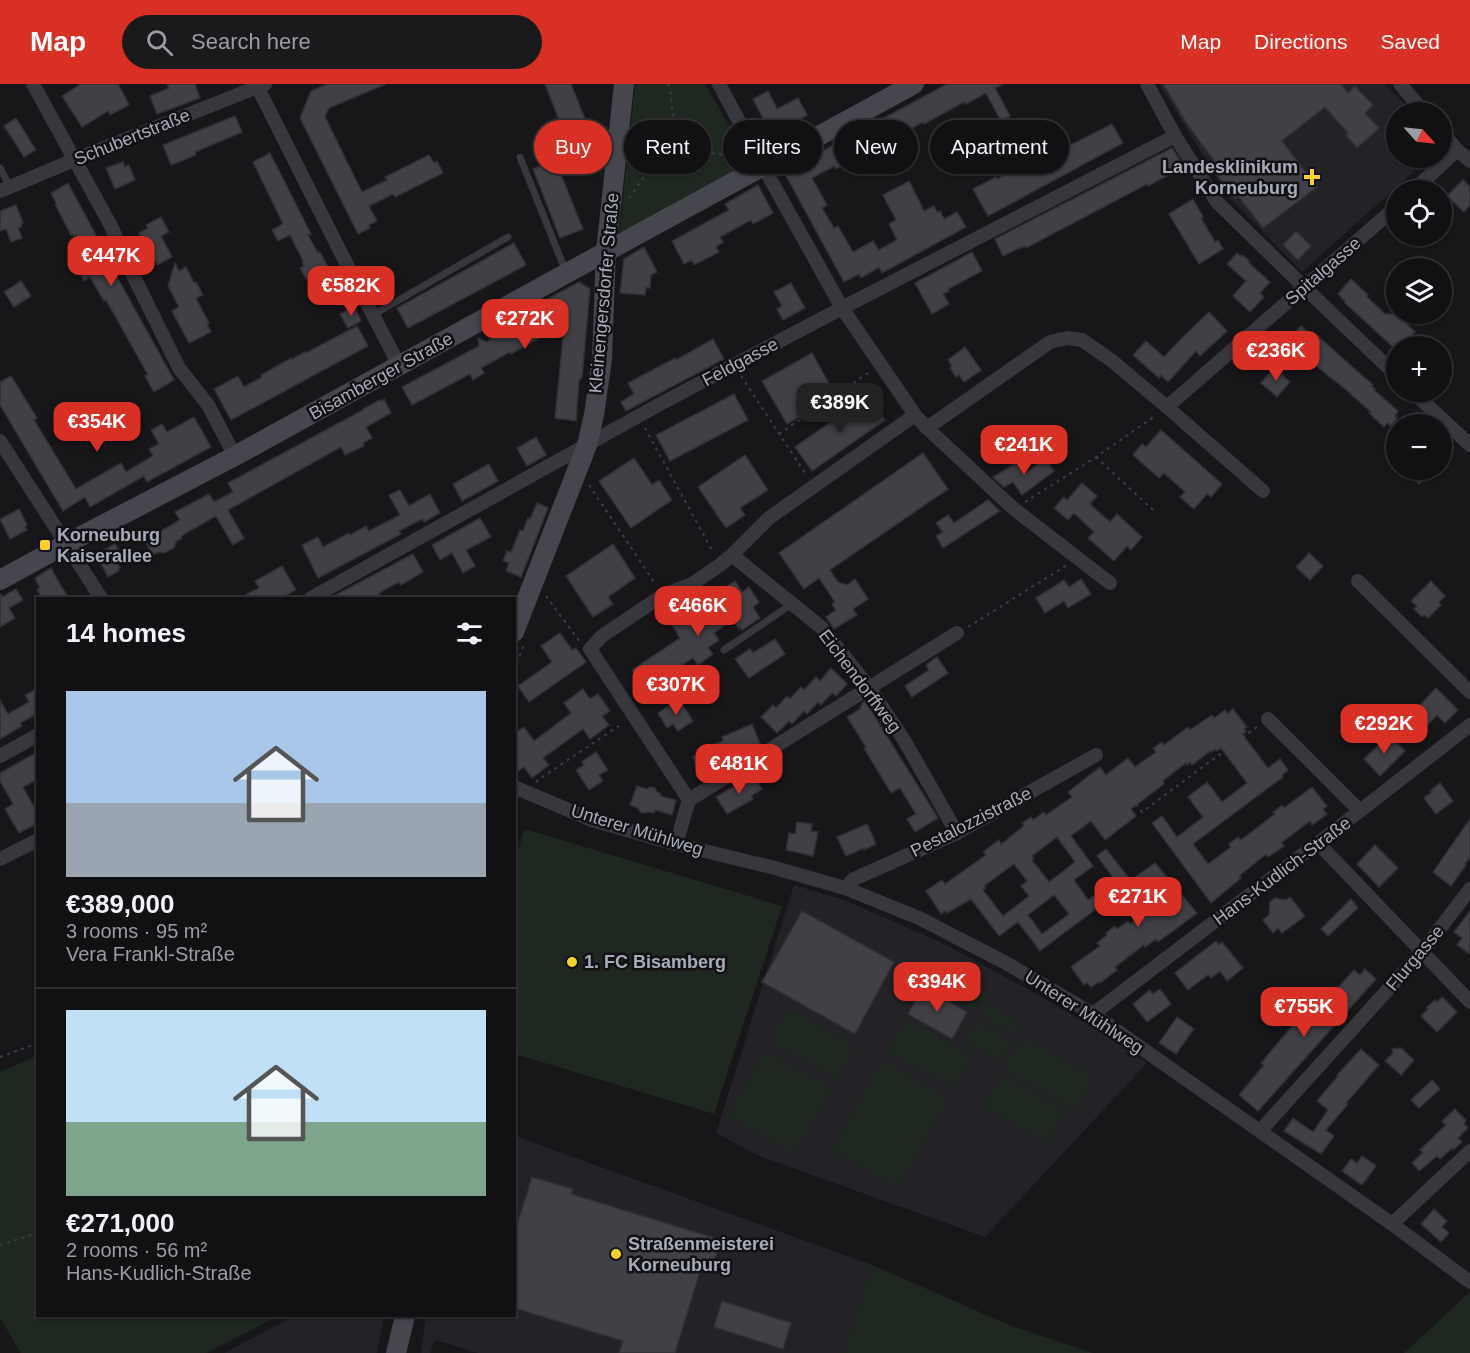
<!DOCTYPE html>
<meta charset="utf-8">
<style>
:root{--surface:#111013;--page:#1a191c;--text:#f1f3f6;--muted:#9c9da0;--line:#303033;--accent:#d93025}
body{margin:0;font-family:Arial,sans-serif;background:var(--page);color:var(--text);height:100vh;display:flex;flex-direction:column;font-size:22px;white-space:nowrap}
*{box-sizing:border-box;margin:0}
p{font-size:20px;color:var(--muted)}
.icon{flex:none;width:33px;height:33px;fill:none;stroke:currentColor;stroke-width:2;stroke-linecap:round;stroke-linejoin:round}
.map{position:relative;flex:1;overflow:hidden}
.panel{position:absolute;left:36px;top:513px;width:480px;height:720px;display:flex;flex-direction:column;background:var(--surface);border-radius:0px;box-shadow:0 2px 4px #0004,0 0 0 2px var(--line)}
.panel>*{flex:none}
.top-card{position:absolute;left:534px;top:36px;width:570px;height:54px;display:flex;gap:12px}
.needle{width:39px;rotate:117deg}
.tools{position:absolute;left:1386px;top:18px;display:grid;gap:12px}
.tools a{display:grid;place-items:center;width:66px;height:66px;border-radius:50%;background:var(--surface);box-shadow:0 2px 4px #0004,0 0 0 2px var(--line);font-size:30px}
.price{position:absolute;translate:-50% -51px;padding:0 14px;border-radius:12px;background:var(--accent);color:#fff;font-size:20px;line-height:39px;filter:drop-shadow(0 2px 3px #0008)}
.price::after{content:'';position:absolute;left:50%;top:36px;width:18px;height:14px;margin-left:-9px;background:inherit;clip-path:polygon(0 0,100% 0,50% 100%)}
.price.current{background:#222;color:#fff}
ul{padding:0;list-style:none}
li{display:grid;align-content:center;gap:12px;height:318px;padding:0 30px}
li+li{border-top:2px solid var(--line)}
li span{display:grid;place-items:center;height:186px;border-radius:0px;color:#555}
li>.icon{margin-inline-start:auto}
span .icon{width:108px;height:108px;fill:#fffc;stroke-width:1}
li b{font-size:26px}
h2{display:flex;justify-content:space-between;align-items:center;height:72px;padding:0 30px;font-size:26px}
.tag{padding:0 21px;border-radius:27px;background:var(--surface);box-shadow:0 2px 4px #0004,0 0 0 2px var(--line);font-size:21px;line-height:54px}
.tag.current{background:var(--accent);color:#fff}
header{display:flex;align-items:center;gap:36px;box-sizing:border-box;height:84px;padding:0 30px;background:var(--accent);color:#fff}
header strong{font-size:28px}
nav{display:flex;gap:33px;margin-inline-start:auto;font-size:21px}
.search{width:420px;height:54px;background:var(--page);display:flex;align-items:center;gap:15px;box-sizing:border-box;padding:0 21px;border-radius:33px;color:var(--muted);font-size:22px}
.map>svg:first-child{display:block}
</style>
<header>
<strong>Map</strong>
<div class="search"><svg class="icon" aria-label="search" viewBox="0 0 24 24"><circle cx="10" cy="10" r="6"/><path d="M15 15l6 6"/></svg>Search here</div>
<nav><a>Map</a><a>Directions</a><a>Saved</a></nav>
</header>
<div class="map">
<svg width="1470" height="1269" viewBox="0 0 1470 1269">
<rect width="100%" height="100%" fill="#171619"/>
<g fill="#232226">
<path d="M1159,0H1385L1412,28H1396V74H1429L1302,188L1228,112Z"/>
<path d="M794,801L844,816L940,858L1028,905L1093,943L1147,979L985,1153L759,1072L716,1049Z"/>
<path d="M515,1052L872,1181L844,1269H478L435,1256L430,1269H421L426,1232H514Z"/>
<path d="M295,1232H384L377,1269H224Z"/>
</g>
<g fill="#1e2720">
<path d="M635,0H705L752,80L619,151Z"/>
<path d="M525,745L782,822L714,1030L515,970L514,778Z"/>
<path d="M949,889L984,909L974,927L939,907Z"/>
<path d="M985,919L1022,940L1016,951L979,930Z"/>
<path d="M789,925L855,962L837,995L770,957Z"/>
<path d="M906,934L972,972L954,1005L888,967Z"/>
<path d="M976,938L1011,958L1001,977L965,957Z"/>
<path d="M1022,953L1094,994L1076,1026L1004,986Z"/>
<path d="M765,967L832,1004L794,1070L728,1032Z"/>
<path d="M37,972L38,1232H278L207,1269H21L0,1234V988Z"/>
<path d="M883,976L949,1014L898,1103L832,1066Z"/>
<path d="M1002,990L1065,1027L1046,1059L983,1022Z"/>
<path d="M872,1181L1012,1242L1093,1269H844Z"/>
<path d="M1470,1208V1269H1404Z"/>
</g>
<g fill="#414046" stroke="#313035" stroke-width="1.5" fill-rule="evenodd">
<path d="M81,0H118L129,21L110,31L108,27L82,43L62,12Z"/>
<path d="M167,0H195L200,14L157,30L150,12L169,4Z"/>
<path d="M327,0H386L329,24L325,33L362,108L387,96L385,93L429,71L434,79L437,77L443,89L395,113L393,110L369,122L377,137L369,141L370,144L358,150L300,34L311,7Z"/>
<path d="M545,0H571L595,60L572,69Z"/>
<path d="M947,0H1004L995,4L1010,32L1001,37L986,9L966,20L964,18L924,40L923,38L836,85L834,82L812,94L827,121L822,124L834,144L838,142L853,168L873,157L879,166L897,156L889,140L896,136L883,111L909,97L924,127L934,122L937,128L940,127L944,135L957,128L966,143L882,189L879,183L861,194L859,190L844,198L784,88Z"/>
<path d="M1163,0H1341L1348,9L1355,2L1373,21L1365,29L1379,44L1357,64L1346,51L1348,49L1325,23L1282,57L1317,103L1263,144L1238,112L1235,115L1211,83L1216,79L1187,40Z"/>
<path d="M768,7L777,25L798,14L807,31L782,45V46L772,52L753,15Z"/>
<path d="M235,32L242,48L195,68L196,71L171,81L163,61Z"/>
<path d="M16,34L36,66L24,73L4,42Z"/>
<path d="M1112,40L1123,59L988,132L973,105L996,93L997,95L1047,69L1049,72Z"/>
<path d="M1172,64L1185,84L1171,92L1170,90L1148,102L1147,100L1026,164L1025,162L1019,165V164L1003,172L995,155Z"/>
<path d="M270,69L311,150L308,151L318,169L320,168L328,183L306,195L300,184L304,182L302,178L303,177L290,151L278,157L272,146L283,140L253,78Z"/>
<path d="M555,76L583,145L560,154L533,85Z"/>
<path d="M123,78L125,83L129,81L135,96L115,105L106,84Z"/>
<path d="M1463,96L1470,103V121L1464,128L1447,112Z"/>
<path d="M68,99L112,181L111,182L174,296L154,308L145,292L148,291L106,216L104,217L90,193L84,197L75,181L88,174L76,151L74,152L72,150L71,151L55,120L56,119L51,109Z"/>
<path d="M758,101L773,129L753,140L751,136L720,153L723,158L716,163L719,168L694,181L692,176L684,180L672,157L729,126L725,120Z"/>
<path d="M1193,115L1203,133L1201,134L1215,158L1218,156L1223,165L1199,180L1169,130Z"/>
<path d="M16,121L23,139L21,140L22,143L18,144L22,154L11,158L6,145L0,147V127Z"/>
<path d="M161,133L169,148L161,152L172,173L157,181L139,149L148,144L146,141Z"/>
<path d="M1296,147L1311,162L1298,176L1283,161Z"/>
<path d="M514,159L526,181L408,244L397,224Z"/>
<path d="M644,163L657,188L651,191L650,204L646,203L645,211L620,209L624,175Z"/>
<path d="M972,168L982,187L948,205L949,207L943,210L949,220L932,230L915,199Z"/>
<path d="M1237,169L1241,172L1243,171L1250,178L1249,179L1270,198L1260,209L1264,213L1250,228L1233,212L1246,197L1227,180Z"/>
<path d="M175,179L179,187L186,183L194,199L196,198L203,211L196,214L209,239L207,240L211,248L189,259L172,227L179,223L168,202Z"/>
<path d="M1351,195L1368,211L1366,212L1385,230H1414L1406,239L1415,248L1412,251L1418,256L1412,262H1392L1344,218L1345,217L1338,210Z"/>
<path d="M21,197L31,212L14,223L4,208Z"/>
<path d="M579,198L590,205L582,293L579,297L576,337L555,334L565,233L536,247L540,254L511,270L510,268L481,284L484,289L473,296L470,290L412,321L402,303L479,262L478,254L486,258L500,250V249L528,233L525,227Z"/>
<path d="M791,199L805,224L783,236L777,225L782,222L774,208Z"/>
<path d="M354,222L361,237L348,244L340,230Z"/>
<path d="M1209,228L1227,247L1200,272L1196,267L1168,298L1161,291L1159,294L1133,271L1146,257L1164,273L1183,253Z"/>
<path d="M357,242L368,262L231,336L214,305L238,292L244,303L262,293L261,291L291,274V276L305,268L306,269Z"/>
<path d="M1301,242L1310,250L1313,248L1373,301L1371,302L1375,305L1374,306L1398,327L1395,332L1397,334L1391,342L1387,339L1384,343L1369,329L1371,328L1337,298H1336L1297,266L1298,264L1289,256Z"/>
<path d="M713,255L724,275L626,327L621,318L634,310L628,299L675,274L676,276Z"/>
<path d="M965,263L981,286L964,298L959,291L956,293L950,284L952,282L948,276Z"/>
<path d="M812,269L832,305L803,321L807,329L787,340L762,297Z"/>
<path d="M1274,284L1290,298L1277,313L1261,299Z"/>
<path d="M11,292L37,334L34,336L76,405L121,379L126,388L153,372L149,365L159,360L151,346L162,340L167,348L194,333L211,363L147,398L144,392L90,423L85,413L63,427L0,321V298Z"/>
<path d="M734,310L748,336L670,377L656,351Z"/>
<path d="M868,312L885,336L812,387L795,363Z"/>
<path d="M384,315L391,329L366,343L372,354L363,359L364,362L345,371L341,363L228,426L244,454L233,461L216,432L181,452L182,454L176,458L174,464L164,469L159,468L153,471L143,454L152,448L154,451L180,436L175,428L209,410L214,418L233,408L228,399L363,326V325L380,316L381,317Z"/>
<path d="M1161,346L1222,400L1211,413L1207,410L1194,425L1180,413L1185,408L1164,389L1159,394L1133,371L1142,360L1146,363Z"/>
<path d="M536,353L546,371L527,382L517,364Z"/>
<path d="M923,369L948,405L830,486L838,498L847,501L855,495L868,515L853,525L857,531L834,545L826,533L836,526L832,520L835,518L819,494L804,505L779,469Z"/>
<path d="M745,371L768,406L740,424L745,431L726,444L698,403Z"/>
<path d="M634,374L652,401L659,396L672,416L631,444L599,397Z"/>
<path d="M1045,375L1054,387L1022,411L1013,398L1004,403L993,393L1016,379L1024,390Z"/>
<path d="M489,380L498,397L462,417L453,400Z"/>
<path d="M1404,386H1433L1419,400Z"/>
<path d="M1082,399L1097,412L1090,420L1110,438L1117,430L1142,453L1131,466L1127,462L1114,477L1088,454L1094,448L1074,429L1068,436L1054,424L1064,413L1067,416Z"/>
<path d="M400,406L409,422L430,410L440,429L424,438L422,435L399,447L401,450L318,494L302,461L318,453L323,463L349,449L350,451L366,442L369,447L400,431L389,411Z"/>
<path d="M988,416L1000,427L943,464L936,452L943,448L936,439L948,431L954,439Z"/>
<path d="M537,419L548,424L521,493L506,487L509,479L503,477L507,467L511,468L520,446L523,447L528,434L530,435Z"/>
<path d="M19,425L27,441L25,443L27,446L10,455L0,435Z"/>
<path d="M480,434L491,453L466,466L475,482L463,489L452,469L440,476L432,461Z"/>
<path d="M115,460L123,473L116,477L120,484L118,485L119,487L108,493L96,470Z"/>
<path d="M613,460L635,494L608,513L613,520L593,533L566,492Z"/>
<path d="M1309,469L1323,482L1310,496L1296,483Z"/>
<path d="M413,470L423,488L401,501L399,498L379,509L380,510L373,514H330Z"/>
<path d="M282,482L296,506L281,514H239L259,504L255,497Z"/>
<path d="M51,484L61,502L69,514H42L37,506L40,504L35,494Z"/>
<path d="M1081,495L1091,510L1068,524L1064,517L1045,529L1036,514L1064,496L1069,503Z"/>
<path d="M735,497L742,508L749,503L759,518L753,523L760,534L742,546L740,543L739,545L733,536L714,549L719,556L708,564L713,570L698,581L693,574L672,588L676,595L661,606L656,599L645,606L632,586L680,554L670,538L684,528L692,540L724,518L718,508Z"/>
<path d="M1431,497L1445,512L1439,518L1441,521L1428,534L1424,531L1422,533L1414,525L1417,522L1411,517Z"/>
<path d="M16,505L23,516L9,524L15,534L0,543V509L2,513Z"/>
<path d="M560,549L572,566L576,564L586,578L529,618L518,602L552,578L541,562Z"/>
<path d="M775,555L785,570L749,594L735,575L750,565L753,569Z"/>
<path d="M937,573L948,589L912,613L905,602L929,586L926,581Z"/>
<path d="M831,584L847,600L836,612L832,609L821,621L818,618L807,630L804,627L792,640L789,637L777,649L761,633L773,621L776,624L787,612L790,615L801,603L804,606L816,593L820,597Z"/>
<path d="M38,604V633L36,630L20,639L22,642L0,655V616L8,630L29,618L25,611Z"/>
<path d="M1436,604L1458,626L1445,639L1437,631L1426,643L1415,634L1421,627L1418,623Z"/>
<path d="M583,605L590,615L598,610L610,627L602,632L609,641L590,655L583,645L543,674L549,681L532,694L524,683L514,690V650L524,643L534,657L571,629L564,619Z"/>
<path d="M679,615L693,637L678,647L673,640L667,644L658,629Z"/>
<path d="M865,617L938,734L915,748L907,735L916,730L900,704L891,709L864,664L866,663L847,633L860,625L862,619Z"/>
<path d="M1233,625L1247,643L1244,645L1246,648L1242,650L1268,684L1280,675L1288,686L1282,691L1283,693L1193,760L1208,780L1231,763L1229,760L1238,753L1241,756L1275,730L1273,728L1282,721L1284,724L1312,703L1327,722L1323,725L1327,730L1312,741L1310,737L1281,759L1284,762L1268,773L1266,770L1249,784L1239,792L1241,794L1211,819L1152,739L1162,732L1177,753L1203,733L1188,713L1207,698L1222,718L1247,699L1221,664L1216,667L1215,665L1211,668L1210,667L1192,681L1190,678L1187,681L1186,679L1165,695L1163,697L1164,700L1131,725L1136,732L1105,756L1091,737L1071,752L1093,782L1074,796L1088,816L1115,796L1097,772L1106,765L1132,798L1040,867L1018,838L999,852L971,815L947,829L945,827L941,830L926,807L942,796L945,800L986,771L983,768L999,756L1001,760L1024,742L1022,739L1031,733L1033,736L1044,728L1046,731L1072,713L1068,708L1100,683L1106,691L1128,674L1135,683L1156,668L1153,664L1162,658L1164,661L1188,643L1190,646L1212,631L1214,634L1225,626L1227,630ZM1057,753L1075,778L1049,798L1032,776L1034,775L1032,772ZM1014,780L1027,797L1021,802L1029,812L1003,832L983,806L986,804L984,802L988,799ZM1054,811L1069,830L1042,850L1028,831Z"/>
<path d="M752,640L760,660L744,666L745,669L729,675L731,679L714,685L715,688L700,693L693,673L708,667L707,663L723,657L722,653Z"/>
<path d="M1389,651L1405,667L1380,692L1364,675Z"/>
<path d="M596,668L608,686L599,691L603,697L589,706L576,686L584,681L582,678Z"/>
<path d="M34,670L38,676V695L23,703L34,723L38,720V739L19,749L5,725L13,720L0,697V689Z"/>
<path d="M753,691L762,705L751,712L753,715L727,730L716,713Z"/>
<path d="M1440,699L1453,717L1436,730L1424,714L1432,708L1430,707Z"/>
<path d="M637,702L647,705L650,703L655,704L657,708L661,710L660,712L676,716L672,731L655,726L654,729L648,728L644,729L640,728L638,724L630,721Z"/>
<path d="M1470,735V773L1465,780L1466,781L1451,802L1433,788Z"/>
<path d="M797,738L812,740L811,747L818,748L813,772L786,766L789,749L795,750Z"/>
<path d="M867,740L876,760L864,766V764L846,772L837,753Z"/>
<path d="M1375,761L1398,784L1379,803L1357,780Z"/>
<path d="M1155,779L1197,829L1158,858L1156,855L1145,863L1144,861L1115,883L1117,886L1100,899L1099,898L1091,903L1087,899L1084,901L1071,883L1100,862L1097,859L1107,851L1106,849L1115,842L1117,845L1128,837L1130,840L1155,822L1134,794Z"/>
<path d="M1290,813L1305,832L1282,849L1278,844L1273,849L1263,836L1269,831L1270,818L1275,814L1286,816Z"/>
<path d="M1351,815L1358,824L1328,852L1321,845Z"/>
<path d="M802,827L894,878L855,950L762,898Z"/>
<path d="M1470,827V870L1457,861L1462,854L1454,848Z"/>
<path d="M1216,857L1219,861L1222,858L1243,884L1227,897L1220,887L1211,894L1208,891L1188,906L1175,889Z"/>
<path d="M1365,885L1376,895L1258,1027L1239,1011L1264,981L1261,979L1319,910L1326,917L1354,886L1360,891Z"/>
<path d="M923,902L967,928L952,955L908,930Z"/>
<path d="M1160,905L1171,920L1147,938L1133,920L1150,906L1153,910Z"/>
<path d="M1442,913L1457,928L1437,948L1421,932L1428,925L1426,924L1435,916L1437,918Z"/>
<path d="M1177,933L1194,945L1176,970L1159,959Z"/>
<path d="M1401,964L1414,976L1401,991L1385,977L1393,969L1392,965Z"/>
<path d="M1361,965L1379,981L1346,1019L1348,1020L1326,1046L1334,1052L1321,1070L1284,1047L1293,1034L1313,1048L1328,1026L1317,1017L1338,992L1337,991Z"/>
<path d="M1432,996L1440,1005L1419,1024L1411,1016Z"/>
<path d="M1455,1025L1466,1037L1464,1039L1468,1044L1458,1054L1462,1058L1453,1066L1452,1064L1440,1075L1437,1072L1419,1087L1412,1079L1423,1068L1420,1066L1446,1041L1442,1037Z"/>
<path d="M1362,1072L1376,1082L1362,1101L1342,1087L1351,1075L1357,1079Z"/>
<path d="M532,1093L573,1105L571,1110L721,1156L711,1187L701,1184L675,1269H619L623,1257L514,1224V1151Z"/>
<path d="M1434,1125L1447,1137L1442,1143L1449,1149L1441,1158L1421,1140Z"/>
<path d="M722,1217L791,1239L783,1265L714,1243Z"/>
</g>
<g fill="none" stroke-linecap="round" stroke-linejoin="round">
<g stroke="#3d3e45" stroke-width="2" stroke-dasharray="3 4.5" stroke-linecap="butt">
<path d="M668,0C673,14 671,25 674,38C677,54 702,69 717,70C725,71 734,70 741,70"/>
<path d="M651,83L665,75L689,58"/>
<path d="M629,114L651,83L674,40"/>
<path d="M741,292L807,392"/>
<path d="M645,344L713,468"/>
<path d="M779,350L868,289"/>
<path d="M1096,373L1153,426"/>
<path d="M589,401L656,501"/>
<path d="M1025,418L1096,373L1155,332"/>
<path d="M546,512L580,558"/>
<path d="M968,543L1067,481"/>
<path d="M514,586L524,561"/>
<path d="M536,698L538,696L623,639"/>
<path d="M1136,720L1142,728L1258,642"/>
<path d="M0,973L38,959"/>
<path d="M0,1161L38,1149"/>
</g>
<g stroke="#37373e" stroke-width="7">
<path d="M520,73L566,188"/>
<path d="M0,84L10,103"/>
<path d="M373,231L508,153"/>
<path d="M724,566L792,520"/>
</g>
<g stroke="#37373e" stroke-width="14">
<path d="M33,0L111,142L130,185L179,284L208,321L235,372"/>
<path d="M256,0L341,169L399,281"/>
<path d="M719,0L763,82L842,224L915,331L927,344L1014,425L1110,499"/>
<path d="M1147,0L1175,52L1217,118L1304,203L1396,291"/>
<path d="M1400,0L1424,28"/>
<path d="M1442,48L1457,66L1470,77"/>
<path d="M1414,106L1457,66"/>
<path d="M0,107L74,76L265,0"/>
<path d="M1413,308L1470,361"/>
<path d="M1167,323L1396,123"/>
<path d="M927,344L1050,258L1067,254L1082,256L1111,276L1167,323L1263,407"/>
<path d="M0,357L101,514"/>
<path d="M732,471L822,544L869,603L904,656L957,749"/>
<path d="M1358,497L1470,608"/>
<path d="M311,514L662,319L842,224L1175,52"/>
<path d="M1268,635L1360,727"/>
<path d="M0,672L38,651"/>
<path d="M514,703L592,736L676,760L775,784L845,804L919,834L1006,879L1093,930L1392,1140L1470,1198"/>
<path d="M689,716L957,549"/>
<path d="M1318,759L1470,918"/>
<path d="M676,760L689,716L590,565L602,552L663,511L692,500L720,481L732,471L769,434L915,331"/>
<path d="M0,775L38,756"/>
<path d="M845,804L854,795L957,749L1096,671"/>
<path d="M1093,930L1360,727L1470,641"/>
<path d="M1260,1047L1422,868L1470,805"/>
<path d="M1392,1140L1470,1067"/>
</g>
<g stroke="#45464e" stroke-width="20">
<path d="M0,496L66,460L235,372L567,189L914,0"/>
<path d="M514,548L587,361L594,331L602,275L606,168L624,0"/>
<path d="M396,1269L405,1232"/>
</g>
</g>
<g fill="#fcd02b" stroke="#121114" stroke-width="2">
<path d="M1309 84h6v6h6v6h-6v6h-6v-6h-6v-6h6z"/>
<rect x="39" y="455" width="12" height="12" rx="3"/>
<circle cx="572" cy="878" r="6"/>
<circle cx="616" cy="1170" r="6"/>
</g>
<g text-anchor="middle" stroke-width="5" stroke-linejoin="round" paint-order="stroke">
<g font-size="18" fill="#a8abb9" stroke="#121114">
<text transform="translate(132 53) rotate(-22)" y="6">Schubertstraße</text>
<text transform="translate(1323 187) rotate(-41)" y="6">Spitalgasse</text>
<text transform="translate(604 209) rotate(-85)" y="6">Kleinengersdorfer Straße</text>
<text transform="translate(740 278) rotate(-28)" y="6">Feldgasse</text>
<text transform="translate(381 292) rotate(-29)" y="6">Bisamberger Straße</text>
<text transform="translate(860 597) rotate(53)" y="6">Eichendorffweg</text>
<text transform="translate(971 738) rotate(-27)" y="6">Pestalozzistraße</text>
<text transform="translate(637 746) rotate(17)" y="6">Unterer Mühlweg</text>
<text transform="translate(1282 787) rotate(-37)" y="6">Hans-Kudlich-Straße</text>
<text transform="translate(1415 874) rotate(-50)" y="6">Flurgasse</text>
<text transform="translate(1084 928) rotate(33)" y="6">Unterer Mühlweg</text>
</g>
<g font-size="18" font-weight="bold" fill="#a8abb9" stroke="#121114" text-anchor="start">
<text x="1298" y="89" text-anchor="end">Landesklinikum<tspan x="1298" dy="21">Korneuburg</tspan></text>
<text x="57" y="457">Korneuburg<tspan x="57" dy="21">Kaiserallee</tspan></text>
<text x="584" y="884">1. FC Bisamberg</text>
<text x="628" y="1166">Straßenmeisterei<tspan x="628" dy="21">Korneuburg</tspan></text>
</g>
</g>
</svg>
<div class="tools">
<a><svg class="needle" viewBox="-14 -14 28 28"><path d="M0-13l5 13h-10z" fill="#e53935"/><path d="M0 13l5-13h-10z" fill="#9c9da0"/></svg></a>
<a><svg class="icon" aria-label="locate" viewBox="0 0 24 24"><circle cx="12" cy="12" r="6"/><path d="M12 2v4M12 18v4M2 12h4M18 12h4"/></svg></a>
<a><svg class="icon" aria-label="layers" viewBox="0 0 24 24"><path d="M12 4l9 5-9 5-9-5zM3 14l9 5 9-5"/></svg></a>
<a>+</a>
<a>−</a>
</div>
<b class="price" style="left:111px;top:203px">€447K</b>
<b class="price" style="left:351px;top:233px">€582K</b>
<b class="price" style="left:525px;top:266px">€272K</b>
<b class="price" style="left:1276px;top:298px">€236K</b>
<b class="price current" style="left:840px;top:350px">€389K</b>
<b class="price" style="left:97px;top:369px">€354K</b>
<b class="price" style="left:1024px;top:392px">€241K</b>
<b class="price" style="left:698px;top:553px">€466K</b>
<b class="price" style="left:676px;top:632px">€307K</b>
<b class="price" style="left:1384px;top:671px">€292K</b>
<b class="price" style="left:739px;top:711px">€481K</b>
<b class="price" style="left:1138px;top:844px">€271K</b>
<b class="price" style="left:937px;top:929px">€394K</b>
<b class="price" style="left:1304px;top:954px">€755K</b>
<div class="top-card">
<a class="tag current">Buy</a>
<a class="tag">Rent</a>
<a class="tag">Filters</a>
<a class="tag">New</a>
<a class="tag">Apartment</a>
</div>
<section class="panel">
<h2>14 homes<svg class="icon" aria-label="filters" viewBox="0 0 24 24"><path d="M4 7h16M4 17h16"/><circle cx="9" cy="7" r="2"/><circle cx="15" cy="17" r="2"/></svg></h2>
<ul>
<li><span style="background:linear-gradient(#a9c7e8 60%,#9aa5b1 0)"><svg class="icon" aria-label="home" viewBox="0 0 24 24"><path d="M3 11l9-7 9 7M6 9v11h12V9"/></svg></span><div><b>€389,000</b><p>3 rooms · 95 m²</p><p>Vera Frankl-Straße</p></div></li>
<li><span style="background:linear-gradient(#bfe0f5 60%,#7fa58c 0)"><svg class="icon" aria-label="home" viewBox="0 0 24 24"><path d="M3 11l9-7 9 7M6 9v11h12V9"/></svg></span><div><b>€271,000</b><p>2 rooms · 56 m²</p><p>Hans-Kudlich-Straße</p></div></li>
</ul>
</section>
</div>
